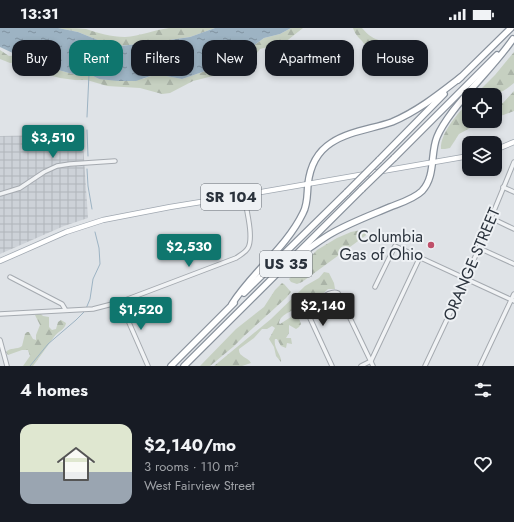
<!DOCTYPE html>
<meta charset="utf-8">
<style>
:root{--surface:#171b24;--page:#20242c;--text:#f1f3f6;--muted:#9ea1a6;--line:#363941;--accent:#0f766e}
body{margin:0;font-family:Jost,sans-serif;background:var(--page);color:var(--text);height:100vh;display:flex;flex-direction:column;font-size:15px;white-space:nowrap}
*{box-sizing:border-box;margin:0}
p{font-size:13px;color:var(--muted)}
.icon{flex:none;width:22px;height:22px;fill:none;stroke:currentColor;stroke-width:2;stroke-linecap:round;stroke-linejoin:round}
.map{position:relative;height:338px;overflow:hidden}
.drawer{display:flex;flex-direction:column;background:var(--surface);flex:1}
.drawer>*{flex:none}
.guide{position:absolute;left:12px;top:12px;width:490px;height:36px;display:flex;gap:8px}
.fabs{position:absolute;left:462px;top:60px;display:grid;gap:8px}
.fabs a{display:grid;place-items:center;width:40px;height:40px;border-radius:8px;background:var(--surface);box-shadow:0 2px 6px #0003;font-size:20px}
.price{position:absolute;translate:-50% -34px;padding:0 9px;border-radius:4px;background:var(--accent);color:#fff;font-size:13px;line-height:26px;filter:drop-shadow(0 1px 2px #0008)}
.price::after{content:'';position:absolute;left:50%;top:24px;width:12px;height:9px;margin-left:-6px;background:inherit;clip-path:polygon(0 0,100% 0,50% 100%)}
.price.selected{background:#222;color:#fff}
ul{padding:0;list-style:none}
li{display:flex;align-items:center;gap:12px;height:100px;padding:0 20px}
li+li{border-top:1px solid var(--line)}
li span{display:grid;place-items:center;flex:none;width:112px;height:80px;border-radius:12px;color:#555}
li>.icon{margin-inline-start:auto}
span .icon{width:48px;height:48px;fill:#fffc;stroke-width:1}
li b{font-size:17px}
h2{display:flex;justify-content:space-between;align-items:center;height:48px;padding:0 20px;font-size:17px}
.chip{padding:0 14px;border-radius:12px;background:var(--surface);box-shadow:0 2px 6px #0003;font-size:14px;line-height:36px}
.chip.selected{background:var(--accent);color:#fff}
.status{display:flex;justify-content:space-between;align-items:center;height:28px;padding:0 20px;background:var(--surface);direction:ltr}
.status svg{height:11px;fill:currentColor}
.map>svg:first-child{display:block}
</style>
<div class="status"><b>13:31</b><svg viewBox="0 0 49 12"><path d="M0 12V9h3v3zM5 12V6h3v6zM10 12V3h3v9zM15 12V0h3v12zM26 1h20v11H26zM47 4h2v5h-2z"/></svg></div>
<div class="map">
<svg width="514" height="338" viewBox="0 0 514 338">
<defs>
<pattern id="industrial-grid" width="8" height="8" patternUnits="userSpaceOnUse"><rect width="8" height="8" fill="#cdd2d8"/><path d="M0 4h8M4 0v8" fill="none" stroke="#b0b5ba"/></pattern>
<pattern id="forest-firs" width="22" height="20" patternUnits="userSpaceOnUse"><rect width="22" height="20" fill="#c6d0c1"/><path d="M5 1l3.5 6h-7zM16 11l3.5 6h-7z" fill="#aab3a7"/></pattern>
<pattern id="water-ripples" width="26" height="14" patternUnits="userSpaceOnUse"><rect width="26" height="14" fill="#9db3c3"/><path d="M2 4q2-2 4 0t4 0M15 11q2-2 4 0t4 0" fill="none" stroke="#8092a0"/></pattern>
</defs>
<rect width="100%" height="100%" fill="#dfe3e7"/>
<path fill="url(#industrial-grid)" d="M82,100L88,190L64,198L0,226V108L54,107Z"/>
<g fill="url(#forest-firs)">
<path d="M58,0C67,0 78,0 86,1C98,5 111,9 125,9C140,8 154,2 169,0C184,0 200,0 215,0L190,9L149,15L119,18L105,15L78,4Z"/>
<path d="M291,0H303L284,15L260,21L253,30L232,37L225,45L193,53L170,65L162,66L140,60L107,58L87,52H75L60,50L27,41L18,34L10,35L0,31V22L9,28L20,27L34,35L76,47H91L99,51H143L156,46L182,51L220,38L229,30L244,21L253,18L264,10L280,6Z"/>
<path d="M353,0H362C365,3 368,7 372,9C379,14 400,15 392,28C377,28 371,25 362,13C358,9 355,6 353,0Z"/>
<path d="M514,24V55C498,68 495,67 475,67L495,47Z"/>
<path d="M514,63V83L495,90V74L503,75Z"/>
<path d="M469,74V93H483L459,106L450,120L445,121H441C440,105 459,84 469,74Z"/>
<path d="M366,201L370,203L365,208L302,254L297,256L291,254L289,251L317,222L337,210L351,204Z"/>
<path d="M324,244L329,245L334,255L335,261H328L308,280L305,279L303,274H301C296,284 281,284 279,295L280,296L297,285L301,296L299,299L296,301L289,297V305L286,310H291L292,316L287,315L286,320L281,318L277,311H275C273,320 282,327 281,334L276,328L274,319L269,311L275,300L272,298L267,301H262L254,310L239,321C238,329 248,329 251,335L242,338H214L271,291L305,258L319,250Z"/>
<path d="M282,255L284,256L291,264L286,270L243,309L233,319L210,338H200L236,301L264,279L275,262Z"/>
<path d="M40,285L43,288L49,289V299L52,302L56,301L58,294L61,292L66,295C65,302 58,303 54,309C47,319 40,328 33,338H23L30,328L28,322H22L8,327L6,324C10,319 17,322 22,318L25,306L27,304H29L33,311L36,312V307L40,297L35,287Z"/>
</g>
<path fill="url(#water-ripples)" d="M0,0H58L78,4L105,15L119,18L149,15L190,9L215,0H291L280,6L264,10L253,18L244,21L229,30L220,38L182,51L156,46L136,53H118L99,51L91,47H76L34,35L0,19Z"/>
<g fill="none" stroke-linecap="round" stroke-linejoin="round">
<g stroke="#9db3c3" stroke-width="1">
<path d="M87,89L89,46"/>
<path d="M87,102L88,128"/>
<path d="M87,141L88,158L92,181"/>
<path d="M30,338L48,316L76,292L85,283L90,271L93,251L100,236L99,220L95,204"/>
</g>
<g stroke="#a5aab0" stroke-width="5.5">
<g id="minor">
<path d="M503,159L514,164"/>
<path d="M0,166L20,160L44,144L57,138L70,136L115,133"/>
<path d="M491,190L514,201"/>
<path d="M479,220L514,236"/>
<path d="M10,249L62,276L65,281"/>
<path d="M375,259L395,218L514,273"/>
<path d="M120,274L148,338"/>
<path d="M0,286L93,281L120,274L236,230C240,227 245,225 248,220C254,209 246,180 244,167"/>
<path d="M0,312L7,338"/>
<path d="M332,338L309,288V284C313,276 329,261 338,265L373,338"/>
<path d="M361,338L371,333L420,229"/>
<path d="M425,338L466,251L514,134"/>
<path d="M480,338L514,266"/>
</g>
</g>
<g stroke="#a0a8b1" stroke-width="6">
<g id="major">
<path d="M495,122L514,114"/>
<path d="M0,233L66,204L103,192L170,179L244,167L469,128"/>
</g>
</g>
<g stroke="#88919c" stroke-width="8">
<g id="highway">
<path d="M458,52L511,0"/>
<path d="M394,130L497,27"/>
<path d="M379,132L444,66"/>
<path d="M291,231C306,224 319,212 334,204C352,194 371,187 390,179C400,175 414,171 422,163C436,148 430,126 437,109C441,99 447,91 453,83C472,58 495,37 513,11"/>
<path d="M244,265L347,164"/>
<path d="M232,276C252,244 286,220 303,185C308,176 307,165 308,156C310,139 317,124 331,115C349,103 372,101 392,94C418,83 439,66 461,49"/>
<path d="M171,338L234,275"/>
<path d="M184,338L362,161"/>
</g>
</g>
<use href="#minor" stroke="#f1f3f5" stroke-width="3.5"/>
<use href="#major" stroke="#fff" stroke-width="4.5"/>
<use href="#highway" stroke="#fff" stroke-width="5.5"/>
<g stroke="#88919c" stroke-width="8" stroke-linecap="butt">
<g id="highway-bridge">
<path d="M362,161L394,130"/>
<path d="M347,164L379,132"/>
</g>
</g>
<use href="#highway-bridge" stroke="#fff" stroke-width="5.5"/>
</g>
<circle fill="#bf506a" stroke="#eef1f4" stroke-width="1.5" cx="431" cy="217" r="4"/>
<g text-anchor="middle" stroke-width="4" stroke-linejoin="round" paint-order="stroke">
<g fill="#eef1f4" stroke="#656b73" stroke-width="1">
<rect x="201" y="156" width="60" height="26" rx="3"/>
<rect x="260" y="223" width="52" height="26" rx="3"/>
</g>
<g font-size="15" font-weight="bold" fill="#2a323c">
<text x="231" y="174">SR 104</text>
<text x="286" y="241">US 35</text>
</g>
<g font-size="16" fill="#2a323c" stroke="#eef1f4" text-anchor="end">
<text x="423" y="214">Columbia<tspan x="423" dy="18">Gas of Ohio</tspan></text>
</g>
<g font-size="16" fill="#2a323c" stroke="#eef1f4">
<text transform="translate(471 236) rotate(-67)" y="6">ORANGE STREET</text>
</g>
</g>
</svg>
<div class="fabs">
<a><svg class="icon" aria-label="locate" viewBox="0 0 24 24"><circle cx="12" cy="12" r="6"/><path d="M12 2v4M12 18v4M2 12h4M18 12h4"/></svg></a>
<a><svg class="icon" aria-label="layers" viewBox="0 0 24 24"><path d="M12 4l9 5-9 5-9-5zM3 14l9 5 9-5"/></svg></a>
</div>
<b class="price" style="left:53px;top:131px">$3,510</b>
<b class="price" style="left:189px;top:240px">$2,530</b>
<b class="price selected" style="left:323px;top:299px">$2,140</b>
<b class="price" style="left:141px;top:303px">$1,520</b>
<div class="guide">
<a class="chip">Buy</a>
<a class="chip selected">Rent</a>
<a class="chip">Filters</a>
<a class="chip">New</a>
<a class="chip">Apartment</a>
<a class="chip">House</a>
</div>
</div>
<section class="drawer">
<h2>4 homes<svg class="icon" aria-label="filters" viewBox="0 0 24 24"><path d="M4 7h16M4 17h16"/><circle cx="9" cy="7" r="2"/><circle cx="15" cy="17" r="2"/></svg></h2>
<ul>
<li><span style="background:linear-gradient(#dfe7d0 60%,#9aa5b1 0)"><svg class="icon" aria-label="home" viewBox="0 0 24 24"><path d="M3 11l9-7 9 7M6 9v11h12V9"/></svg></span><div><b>$2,140/mo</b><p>3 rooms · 110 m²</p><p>West Fairview Street</p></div><svg class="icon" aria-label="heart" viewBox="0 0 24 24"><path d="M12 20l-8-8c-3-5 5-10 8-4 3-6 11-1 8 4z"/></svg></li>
</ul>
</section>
